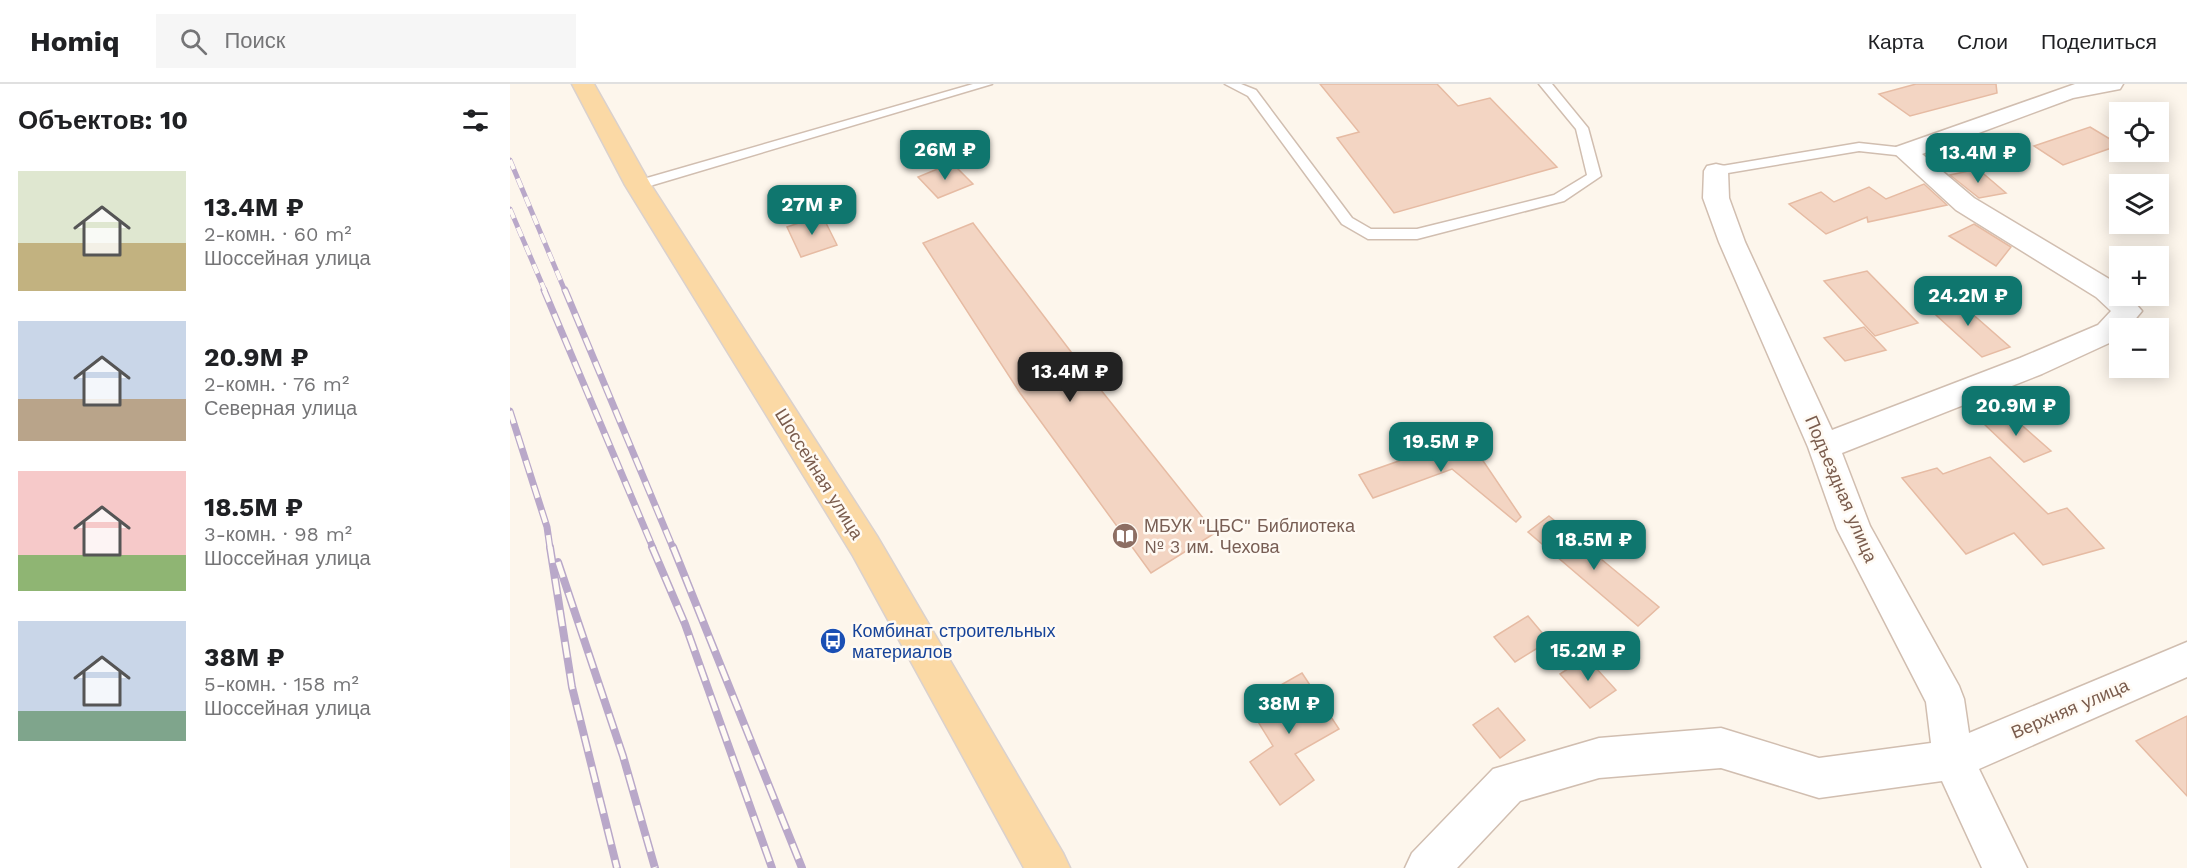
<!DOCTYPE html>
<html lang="ru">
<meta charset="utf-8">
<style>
:root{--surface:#fff;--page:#f6f6f6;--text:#202124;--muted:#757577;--line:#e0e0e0;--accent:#0f766e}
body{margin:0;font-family:"Work Sans",sans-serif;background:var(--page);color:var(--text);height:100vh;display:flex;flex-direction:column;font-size:22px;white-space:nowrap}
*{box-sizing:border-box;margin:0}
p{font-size:20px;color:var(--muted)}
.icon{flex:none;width:33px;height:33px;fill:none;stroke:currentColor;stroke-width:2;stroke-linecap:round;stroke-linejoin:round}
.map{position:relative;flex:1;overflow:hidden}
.panel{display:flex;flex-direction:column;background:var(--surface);width:510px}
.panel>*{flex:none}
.buttons{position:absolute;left:1599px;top:18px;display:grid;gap:12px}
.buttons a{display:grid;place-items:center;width:60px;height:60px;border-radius:0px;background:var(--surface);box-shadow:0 3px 15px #0003;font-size:30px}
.price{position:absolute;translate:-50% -51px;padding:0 14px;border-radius:12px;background:var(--accent);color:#fff;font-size:20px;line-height:39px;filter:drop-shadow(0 2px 3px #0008)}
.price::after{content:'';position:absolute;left:50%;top:36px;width:18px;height:14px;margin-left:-9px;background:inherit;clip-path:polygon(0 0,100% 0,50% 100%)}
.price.active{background:#222;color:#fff}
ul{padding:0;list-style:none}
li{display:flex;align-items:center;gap:18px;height:150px;padding:0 18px}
li span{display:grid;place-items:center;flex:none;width:168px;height:120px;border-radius:0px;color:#555}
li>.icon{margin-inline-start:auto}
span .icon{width:72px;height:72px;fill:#fffc;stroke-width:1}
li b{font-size:26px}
h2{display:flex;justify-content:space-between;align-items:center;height:72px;padding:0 18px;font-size:26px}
header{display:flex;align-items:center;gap:36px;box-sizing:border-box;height:84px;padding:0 30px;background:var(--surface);border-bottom:2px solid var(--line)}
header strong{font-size:28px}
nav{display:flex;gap:33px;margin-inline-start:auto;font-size:21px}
.search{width:420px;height:54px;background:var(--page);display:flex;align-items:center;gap:15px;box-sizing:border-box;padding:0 21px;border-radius:0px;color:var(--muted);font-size:22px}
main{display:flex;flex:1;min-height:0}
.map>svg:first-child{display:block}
</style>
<header>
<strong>Homiq</strong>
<div class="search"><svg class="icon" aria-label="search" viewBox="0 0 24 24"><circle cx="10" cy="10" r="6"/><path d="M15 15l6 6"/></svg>Поиск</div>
<nav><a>Карта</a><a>Слои</a><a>Поделиться</a></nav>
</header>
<main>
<section class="panel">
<h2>Объектов: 10<svg class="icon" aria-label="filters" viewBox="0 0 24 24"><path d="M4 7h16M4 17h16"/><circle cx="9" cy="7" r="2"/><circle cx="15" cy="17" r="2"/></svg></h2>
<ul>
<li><span style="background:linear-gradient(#dfe7d0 60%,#c2b280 0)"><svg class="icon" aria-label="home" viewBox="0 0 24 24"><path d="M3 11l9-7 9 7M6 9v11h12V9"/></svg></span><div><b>13.4M ₽</b><p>2-комн. · 60 m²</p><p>Шоссейная улица</p></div></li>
<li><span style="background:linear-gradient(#c9d6e8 65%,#b9a48a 0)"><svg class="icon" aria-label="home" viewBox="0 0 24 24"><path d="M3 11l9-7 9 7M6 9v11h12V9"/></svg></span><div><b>20.9M ₽</b><p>2-комн. · 76 m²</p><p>Северная улица</p></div></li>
<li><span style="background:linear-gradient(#f6c9c9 70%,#8fb573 0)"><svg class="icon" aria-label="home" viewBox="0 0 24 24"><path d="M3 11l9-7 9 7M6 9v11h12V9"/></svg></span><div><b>18.5M ₽</b><p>3-комн. · 98 m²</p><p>Шоссейная улица</p></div></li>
<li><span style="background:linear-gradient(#c9d6e8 75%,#7fa58c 0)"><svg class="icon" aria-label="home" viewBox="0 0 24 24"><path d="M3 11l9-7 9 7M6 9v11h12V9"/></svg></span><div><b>38M ₽</b><p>5-комн. · 158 m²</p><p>Шоссейная улица</p></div></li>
</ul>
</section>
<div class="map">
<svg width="1677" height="784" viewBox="0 0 1677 784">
<rect width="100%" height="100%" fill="#fdf6ec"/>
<g fill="#f3d5c3" stroke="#e6bba3" stroke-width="1.5">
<path d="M810,0H927L948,22L980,14L1047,83L884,129L827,54L849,48Z"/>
<path d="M1406,0H1486L1487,9L1400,32L1369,10Z"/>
<path d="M1580,43L1610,61L1553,81L1524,62Z"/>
<path d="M442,79L463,100L428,114L408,93Z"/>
<path d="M1468,85L1496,109L1469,114L1440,91Z"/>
<path d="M1414,100L1437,121L1358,138L1357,133L1316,150L1279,120L1311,108L1324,118L1359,103L1376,115Z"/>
<path d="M312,131L327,161L291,173L277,143Z"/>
<path d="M463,139L571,281L705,449L641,489L510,309L413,159Z"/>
<path d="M1464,140L1501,163L1486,182L1439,152Z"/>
<path d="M1357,187L1408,239L1365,252L1314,197Z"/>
<path d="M1443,213L1500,263L1472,273L1415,221Z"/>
<path d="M1354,243L1376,266L1335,277L1314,254Z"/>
<path d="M1498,329L1541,367L1514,378L1472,338Z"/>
<path d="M957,353L1011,433L1006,438L942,385L863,414L849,391Z"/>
<path d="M1480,373L1538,430L1557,424L1594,464L1533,481L1504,449L1456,470L1392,394L1427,384L1433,390Z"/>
<path d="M1039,432L1149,523L1128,542L1018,448Z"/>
<path d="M1018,532L1039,557L1005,578L984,553Z"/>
<path d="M1076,573L1106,606L1080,624L1050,590Z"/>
<path d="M792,589L829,645L785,670L804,696L770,721L740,678L763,662L737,620Z"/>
<path d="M988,624L1015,656L990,674L963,641Z"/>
<path d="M1677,632V712L1626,657Z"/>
</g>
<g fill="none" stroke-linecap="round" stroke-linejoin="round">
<g stroke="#d1beb0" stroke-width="3">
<g id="lane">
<path d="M463,0H482L133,104H123L121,101L123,98Z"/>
<path d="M715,0H731L746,6L842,134L861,145H907L1044,111L1077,91L1066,45L1029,0H1042L1078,44L1091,92L1054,117L907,155H858L832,140L738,12Z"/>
<path d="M1349,59L1395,64L1402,68L1395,72L1349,67L1206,91L1199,87L1206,83Z"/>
</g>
</g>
<g stroke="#d1beb0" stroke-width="3">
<path id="street" d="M1565,0H1613L1610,5L1563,14L1412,70L1464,114L1606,199L1610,203V212H1619L1632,227L1618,244H1610L1608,255L1532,290L1332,369L1360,442L1449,602L1454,615L1459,649L1677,558V593L1469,685L1517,784H1472L1432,697L1309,714L1211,684L1089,694L1010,717L947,784H895L902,769L983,685L1089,654L1211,644L1309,674L1421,659L1416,618L1327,445L1298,363L1209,158L1193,114L1194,87L1197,82L1206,80L1215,82L1218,87L1219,114L1235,158L1322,346L1510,274L1588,241L1601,227L1586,213L1446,126L1383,68L1386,63Z"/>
</g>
<g stroke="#dad1cd" stroke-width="3">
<path id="primary" d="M62,0H84L141,101L367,452L553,769L560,784H514L343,472L115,101Z"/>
</g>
<use href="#lane" fill="#fff" fill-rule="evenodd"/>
<use href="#street" fill="#fff" fill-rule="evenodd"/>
<use href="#primary" fill="#fbd9a5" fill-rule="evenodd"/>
<g stroke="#b9a8c9" stroke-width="5">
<g id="rail-far2">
<path d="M0,76L55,207"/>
<path d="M0,125L35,207"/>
</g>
</g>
<g stroke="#b9a8c9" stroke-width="7">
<g id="rail-far1">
<path d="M34,206L143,464"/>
<path d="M55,206L163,464"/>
<path d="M0,327L37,443L40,464"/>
</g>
</g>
<g stroke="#b9a8c9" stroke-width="8">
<g id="rail">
<path d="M40,463L62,603L107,784"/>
<path d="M142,463L175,540L262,784"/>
<path d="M163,463L292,784"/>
<path d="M48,478L113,672L145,784"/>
</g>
</g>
<use href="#rail-far2" stroke="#fffaf3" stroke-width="4" stroke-dasharray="10" stroke-linecap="butt"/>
<use href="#rail-far1" stroke="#fffaf3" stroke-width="4.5" stroke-dasharray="13" stroke-linecap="butt"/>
<use href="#rail" stroke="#fffaf3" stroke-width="5" stroke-dasharray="16" stroke-linecap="butt"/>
</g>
<defs>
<g id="library-disc" transform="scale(1.35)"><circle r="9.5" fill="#8d6e63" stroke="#fffaf3"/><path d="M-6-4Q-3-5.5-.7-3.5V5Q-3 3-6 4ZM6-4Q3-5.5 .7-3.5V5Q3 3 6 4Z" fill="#fff"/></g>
<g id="bus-disc" transform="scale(1.35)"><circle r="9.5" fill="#1a4fb4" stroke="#fffaf3"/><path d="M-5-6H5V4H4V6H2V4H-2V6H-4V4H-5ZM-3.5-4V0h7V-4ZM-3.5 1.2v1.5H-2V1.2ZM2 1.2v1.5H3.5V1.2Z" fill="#fff"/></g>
</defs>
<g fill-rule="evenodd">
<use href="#library-disc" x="615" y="452"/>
<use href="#bus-disc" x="323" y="557"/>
</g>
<g text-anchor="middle" stroke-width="5" stroke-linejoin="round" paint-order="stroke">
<g font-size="18" fill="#7a5c4d" stroke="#fffaf3">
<text transform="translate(309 390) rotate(58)" y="6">Шоссейная улица</text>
<text transform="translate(1331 405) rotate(67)" y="6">Подъездная улица</text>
<text transform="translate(1560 625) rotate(-23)" y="6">Верхняя улица</text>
</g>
<g font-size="18" fill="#785e54" stroke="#fffaf3" text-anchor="start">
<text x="634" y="448">МБУК "ЦБС" Библиотека<tspan x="634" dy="21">№ 3 им. Чехова</tspan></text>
</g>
<g font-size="18" fill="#164399" stroke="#fffaf3" text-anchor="start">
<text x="342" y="553">Комбинат строительных<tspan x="342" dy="21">материалов</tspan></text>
</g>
</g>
</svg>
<div class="buttons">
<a><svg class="icon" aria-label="locate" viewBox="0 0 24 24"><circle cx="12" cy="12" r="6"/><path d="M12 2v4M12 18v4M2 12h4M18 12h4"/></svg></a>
<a><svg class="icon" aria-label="layers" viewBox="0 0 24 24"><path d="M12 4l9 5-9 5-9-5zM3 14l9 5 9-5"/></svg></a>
<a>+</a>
<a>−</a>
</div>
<b class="price" style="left:435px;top:97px">26M ₽</b>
<b class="price" style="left:1468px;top:100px">13.4M ₽</b>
<b class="price" style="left:302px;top:152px">27M ₽</b>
<b class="price" style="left:1458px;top:243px">24.2M ₽</b>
<b class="price active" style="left:560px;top:319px">13.4M ₽</b>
<b class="price" style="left:1506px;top:353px">20.9M ₽</b>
<b class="price" style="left:931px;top:389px">19.5M ₽</b>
<b class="price" style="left:1084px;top:487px">18.5M ₽</b>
<b class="price" style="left:1078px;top:598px">15.2M ₽</b>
<b class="price" style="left:779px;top:651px">38M ₽</b>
</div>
</main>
